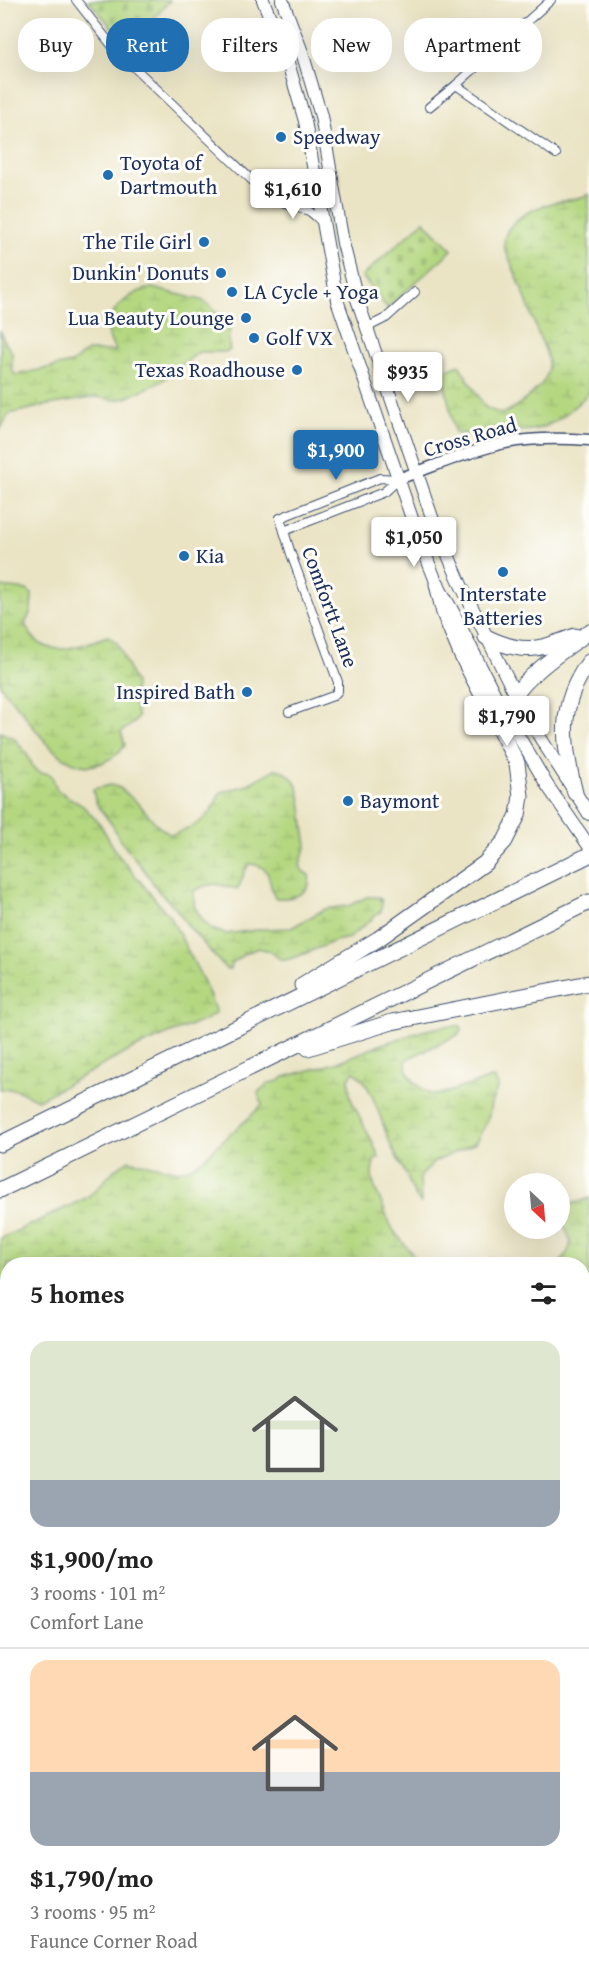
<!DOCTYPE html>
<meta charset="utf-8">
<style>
:root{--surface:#fff;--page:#f6f6f6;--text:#222;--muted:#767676;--line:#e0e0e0;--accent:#1f6fb2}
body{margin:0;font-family:"Gentium Book Plus",serif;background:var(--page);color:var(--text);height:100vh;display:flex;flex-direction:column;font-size:22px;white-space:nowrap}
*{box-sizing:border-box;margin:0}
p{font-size:20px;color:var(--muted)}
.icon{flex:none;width:33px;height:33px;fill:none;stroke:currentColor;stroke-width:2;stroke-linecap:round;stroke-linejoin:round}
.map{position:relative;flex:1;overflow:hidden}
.side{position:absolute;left:0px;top:1257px;width:590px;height:720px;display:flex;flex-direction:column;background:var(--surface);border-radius:24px 24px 0 0;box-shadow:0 6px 24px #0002}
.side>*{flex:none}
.hud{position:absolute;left:18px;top:18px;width:554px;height:54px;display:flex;gap:12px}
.needle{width:39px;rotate:154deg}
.tools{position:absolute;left:504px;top:1173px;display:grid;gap:12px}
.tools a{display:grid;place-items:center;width:66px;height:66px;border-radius:50%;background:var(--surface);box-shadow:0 6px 24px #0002;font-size:30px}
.price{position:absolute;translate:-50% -51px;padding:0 14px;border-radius:6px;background:#fff;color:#222;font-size:20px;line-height:39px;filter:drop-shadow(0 2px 3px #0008)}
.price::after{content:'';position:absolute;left:50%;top:36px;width:18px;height:14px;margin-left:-9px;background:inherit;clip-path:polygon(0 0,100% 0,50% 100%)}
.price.on{background:var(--accent);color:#fff}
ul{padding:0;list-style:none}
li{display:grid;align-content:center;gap:12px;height:318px;padding:0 30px}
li+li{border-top:2px solid var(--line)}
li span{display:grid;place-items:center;height:186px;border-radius:18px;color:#555}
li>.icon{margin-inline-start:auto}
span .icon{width:108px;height:108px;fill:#fffc;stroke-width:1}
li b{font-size:26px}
h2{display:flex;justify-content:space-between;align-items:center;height:72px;padding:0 30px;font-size:26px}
.pill{padding:0 21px;border-radius:24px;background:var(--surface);box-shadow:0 6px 24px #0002;font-size:21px;line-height:54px}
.pill.on{background:var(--accent);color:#fff}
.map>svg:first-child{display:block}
</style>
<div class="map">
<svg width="589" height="1977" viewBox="0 0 589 1977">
<defs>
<pattern id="wetland-marsh" width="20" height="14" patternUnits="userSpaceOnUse" patternTransform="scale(1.5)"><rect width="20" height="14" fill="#b4d780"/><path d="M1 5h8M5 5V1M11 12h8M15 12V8" fill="none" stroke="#9ab971"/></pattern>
<pattern id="cemetery-stones" width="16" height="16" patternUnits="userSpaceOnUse" patternTransform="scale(1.5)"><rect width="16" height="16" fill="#b4d780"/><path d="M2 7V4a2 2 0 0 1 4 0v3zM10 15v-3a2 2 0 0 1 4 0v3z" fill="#9ab971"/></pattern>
</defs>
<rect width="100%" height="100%" fill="#fdfcf7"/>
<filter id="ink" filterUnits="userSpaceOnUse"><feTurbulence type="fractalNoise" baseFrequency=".0167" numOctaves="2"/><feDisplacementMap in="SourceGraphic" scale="12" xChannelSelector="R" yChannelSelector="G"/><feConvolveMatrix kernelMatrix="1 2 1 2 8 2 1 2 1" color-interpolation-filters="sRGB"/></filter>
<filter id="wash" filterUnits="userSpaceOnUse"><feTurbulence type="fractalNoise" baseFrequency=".008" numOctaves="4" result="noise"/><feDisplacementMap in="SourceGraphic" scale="24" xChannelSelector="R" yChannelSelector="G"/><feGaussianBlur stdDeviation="1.35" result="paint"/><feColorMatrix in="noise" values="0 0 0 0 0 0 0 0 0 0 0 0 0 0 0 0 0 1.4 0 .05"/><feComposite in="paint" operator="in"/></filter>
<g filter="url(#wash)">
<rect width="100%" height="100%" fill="#eae4c4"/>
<g fill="url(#wetland-marsh)" stroke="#68836f" stroke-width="1.5">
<path d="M589,194V393C578,403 566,416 552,423C534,434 508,430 487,432C476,432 465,436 455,433L443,376L445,371L459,365L485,407L500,414C511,412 519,404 527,398C536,390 547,382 548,369C550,353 539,339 535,325C527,299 516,275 505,249C499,224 530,209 552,203C565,200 577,200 589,194Z"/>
<path d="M152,288L201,300L210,306L219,316L228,320L231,324L228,340L230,350L225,352H199L160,382L126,398L115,400L96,397L48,405L9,414L0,430V330L5,343L12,352V369L15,375L72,363L87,351H116C103,331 104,318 123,302C133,294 139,290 152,288Z"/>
<path d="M0,587L27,590L32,594L31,611L25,624C42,663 77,647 108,636L118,644L135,684L133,699L138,717L134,723L121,732L125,745C119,754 114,757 104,762C69,778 41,738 23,713C16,703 6,696 0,684Z"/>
<path d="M0,732L14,738L26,753L35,770L42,773H48L52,776L57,790L83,806L100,824L118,855L171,918L205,984L216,1013L205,1020L173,1032L131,1050L38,1100L14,1089H0Z"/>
<path d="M275,769C308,774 300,819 307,844C305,855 292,868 309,875C313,895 291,899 276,898C266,884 275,866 250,864L246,869L238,889L215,884L204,886L194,891V906L202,919L211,929L226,934L263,929L291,928L325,909L348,906L367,897H379L382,901L381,911L349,938L335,941L299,956L285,960L280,959L270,951L258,948L244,954L231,965L230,969H226L189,927L175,907L159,892L145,871L119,839L113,826L98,806L95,800L93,789L111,785L120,788L140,805L158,826L171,835C186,830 204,823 212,809C216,803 217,797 221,792L245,786Z"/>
<path d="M446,1026H461L462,1030L458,1035L407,1059C404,1068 407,1072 413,1080C433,1102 438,1095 463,1087C473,1085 481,1082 490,1078L495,1079L498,1086L491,1103L488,1120L475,1143L434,1162L420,1177L421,1203C412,1195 411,1185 406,1175C402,1166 397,1158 393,1150C384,1132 372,1080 354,1072L349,1078L350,1097L378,1154L379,1158L375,1159C368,1176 375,1189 382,1204C386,1214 389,1225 396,1234C405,1244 412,1253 419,1264H8V1775L2,1777L0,1782V1239L86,1198L96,1190L115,1169L129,1160L178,1171C197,1168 211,1152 224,1139C237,1128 251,1118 262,1104L258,1094L259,1091L270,1083L279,1081L284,1077L336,1063L382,1044L426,1030Z"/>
<path d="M589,1198V1290L582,1287V1264H558C586,1235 557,1235 563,1211C576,1198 577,1205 589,1198Z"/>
<path d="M582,1405L589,1410V1439L582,1442Z"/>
<path d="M589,1598V1771L582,1774V1601Z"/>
<path d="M0,1798L5,1810L2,1826L4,1843L8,1850L7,1939L0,1943Z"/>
<path d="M7,1958L8,1970H214L208,1977H0V1963Z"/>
<path d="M232,1970H456L460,1977H244Z"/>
</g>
<g fill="url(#cemetery-stones)" stroke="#68836f" stroke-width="1.5">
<path d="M88,0H170L129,47Z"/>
<path d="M424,221L452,250L387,308L362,276Z"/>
</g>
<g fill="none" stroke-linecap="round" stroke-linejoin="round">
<path stroke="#52b8d0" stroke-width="15" d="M0,1873L8,1887"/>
</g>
</g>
<g filter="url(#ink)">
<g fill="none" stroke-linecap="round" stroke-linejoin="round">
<g stroke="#3a4a6d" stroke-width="10">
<g id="minor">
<path d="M76,0L113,47L262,190C277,204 291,203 307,210C313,213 318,219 323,223"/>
<path d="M456,85L556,154"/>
<path d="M429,107L456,85L551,0"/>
<path d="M275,199C299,196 304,193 315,171"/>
<path d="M366,328L386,318L415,292"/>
<path d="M284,531L384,492L398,479"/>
<path d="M289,712L333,696L338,691V682L291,554L280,518L380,478L398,479"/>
</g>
</g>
<g stroke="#3a4a6d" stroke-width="13">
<path id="tertiary" d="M398,479C433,467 468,451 505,443C532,438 561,438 589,440"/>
</g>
<g stroke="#3a4a6d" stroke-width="14">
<g id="secondary">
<path d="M263,0L288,63L305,121L337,300L418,536L437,584L452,610L498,701L547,785L589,846"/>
<path d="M282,0L302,52L321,116L343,243L357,299L434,523L462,587L511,686L541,739L589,814"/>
</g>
</g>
<g stroke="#3a4a6d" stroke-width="17">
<g id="motorway">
<path d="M486,637C523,655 538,650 575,636"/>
<path d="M514,729C512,718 510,708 515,697C524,677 570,645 589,632"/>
<path d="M575,793C563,744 557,706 589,662"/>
<path d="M302,985L378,939L485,863L505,841L518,815L521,796L517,763L461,654L444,613L437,584"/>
<path d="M308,1048L392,1022L589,983"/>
<path d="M0,1144L589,855"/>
<path d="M0,1190L589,902"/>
</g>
</g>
<use href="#minor" stroke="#fff" stroke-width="8"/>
<use href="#tertiary" stroke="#fff" stroke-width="10"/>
<use href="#secondary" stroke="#fff" stroke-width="12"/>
<use href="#motorway" stroke="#fff" stroke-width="15"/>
<g stroke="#1b2f5e" stroke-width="4.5">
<g id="rail">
<path d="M582,1582L589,1577"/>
<path d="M0,1951L8,1946"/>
</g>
</g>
<use href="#rail" stroke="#fdfcf7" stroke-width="2" stroke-dasharray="7" stroke-linecap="butt"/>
</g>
</g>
<g fill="#1f6fb2" stroke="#fdfcf7" stroke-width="2">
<circle cx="281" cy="137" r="6"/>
<circle cx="108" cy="175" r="6"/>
<circle cx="204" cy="242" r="6"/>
<circle cx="221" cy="273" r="6"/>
<circle cx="232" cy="292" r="6"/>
<circle cx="246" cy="318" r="6"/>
<circle cx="254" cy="338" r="6"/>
<circle cx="297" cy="370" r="6"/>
<circle cx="184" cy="556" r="6"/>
<circle cx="503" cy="572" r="6"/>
<circle cx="247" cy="692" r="6"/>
<circle cx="348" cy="801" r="6"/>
</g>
<g text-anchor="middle" stroke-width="6" stroke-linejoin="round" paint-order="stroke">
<g font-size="21" fill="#1b2f5e" stroke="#fdfcf7" text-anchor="start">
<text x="293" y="144">Speedway</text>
<text x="120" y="170">Toyota of<tspan x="120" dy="24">Dartmouth</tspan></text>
<text x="192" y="249" text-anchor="end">The Tile Girl</text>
<text x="209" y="280" text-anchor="end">Dunkin' Donuts</text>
<text x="244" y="299">LA Cycle + Yoga</text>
<text x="234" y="325" text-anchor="end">Lua Beauty Lounge</text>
<text x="266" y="345">Golf VX</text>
<text x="285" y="377" text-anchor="end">Texas Roadhouse</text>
<text x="196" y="563">Kia</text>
<text x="503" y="601" text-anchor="middle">Interstate<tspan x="503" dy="24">Batteries</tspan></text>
<text x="235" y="699" text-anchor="end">Inspired Bath</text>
<text x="360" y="808">Baymont</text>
</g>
<g font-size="21" fill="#1b2f5e" stroke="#fdfcf7">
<text transform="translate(470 437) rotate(-16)" y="7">Cross Road</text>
<text transform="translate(330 607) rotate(70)" y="7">Comfortt Lane</text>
</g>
</g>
</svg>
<div class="tools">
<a><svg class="needle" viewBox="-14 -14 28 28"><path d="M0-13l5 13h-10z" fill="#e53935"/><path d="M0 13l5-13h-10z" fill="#767676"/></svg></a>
</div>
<b class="price" style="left:293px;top:220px">$1,610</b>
<b class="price" style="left:408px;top:403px">$935</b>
<b class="price on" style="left:336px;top:481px">$1,900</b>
<b class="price" style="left:414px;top:568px">$1,050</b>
<b class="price" style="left:507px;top:747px">$1,790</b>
<div class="hud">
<a class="pill">Buy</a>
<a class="pill on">Rent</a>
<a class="pill">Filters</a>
<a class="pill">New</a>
<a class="pill">Apartment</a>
</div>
<section class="side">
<h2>5 homes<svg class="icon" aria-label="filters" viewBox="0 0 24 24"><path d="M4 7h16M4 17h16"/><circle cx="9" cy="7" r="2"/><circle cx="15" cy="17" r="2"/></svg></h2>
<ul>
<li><span style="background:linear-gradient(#dfe7d0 75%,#9aa5b1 0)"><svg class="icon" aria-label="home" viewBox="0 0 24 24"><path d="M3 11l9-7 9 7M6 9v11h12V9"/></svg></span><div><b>$1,900/mo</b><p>3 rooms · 101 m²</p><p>Comfort Lane</p></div></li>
<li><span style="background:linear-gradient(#ffd9b3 60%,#9aa5b1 0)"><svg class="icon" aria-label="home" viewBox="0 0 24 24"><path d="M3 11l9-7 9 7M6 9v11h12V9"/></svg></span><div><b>$1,790/mo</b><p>3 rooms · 95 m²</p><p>Faunce Corner Road</p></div></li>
</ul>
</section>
</div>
